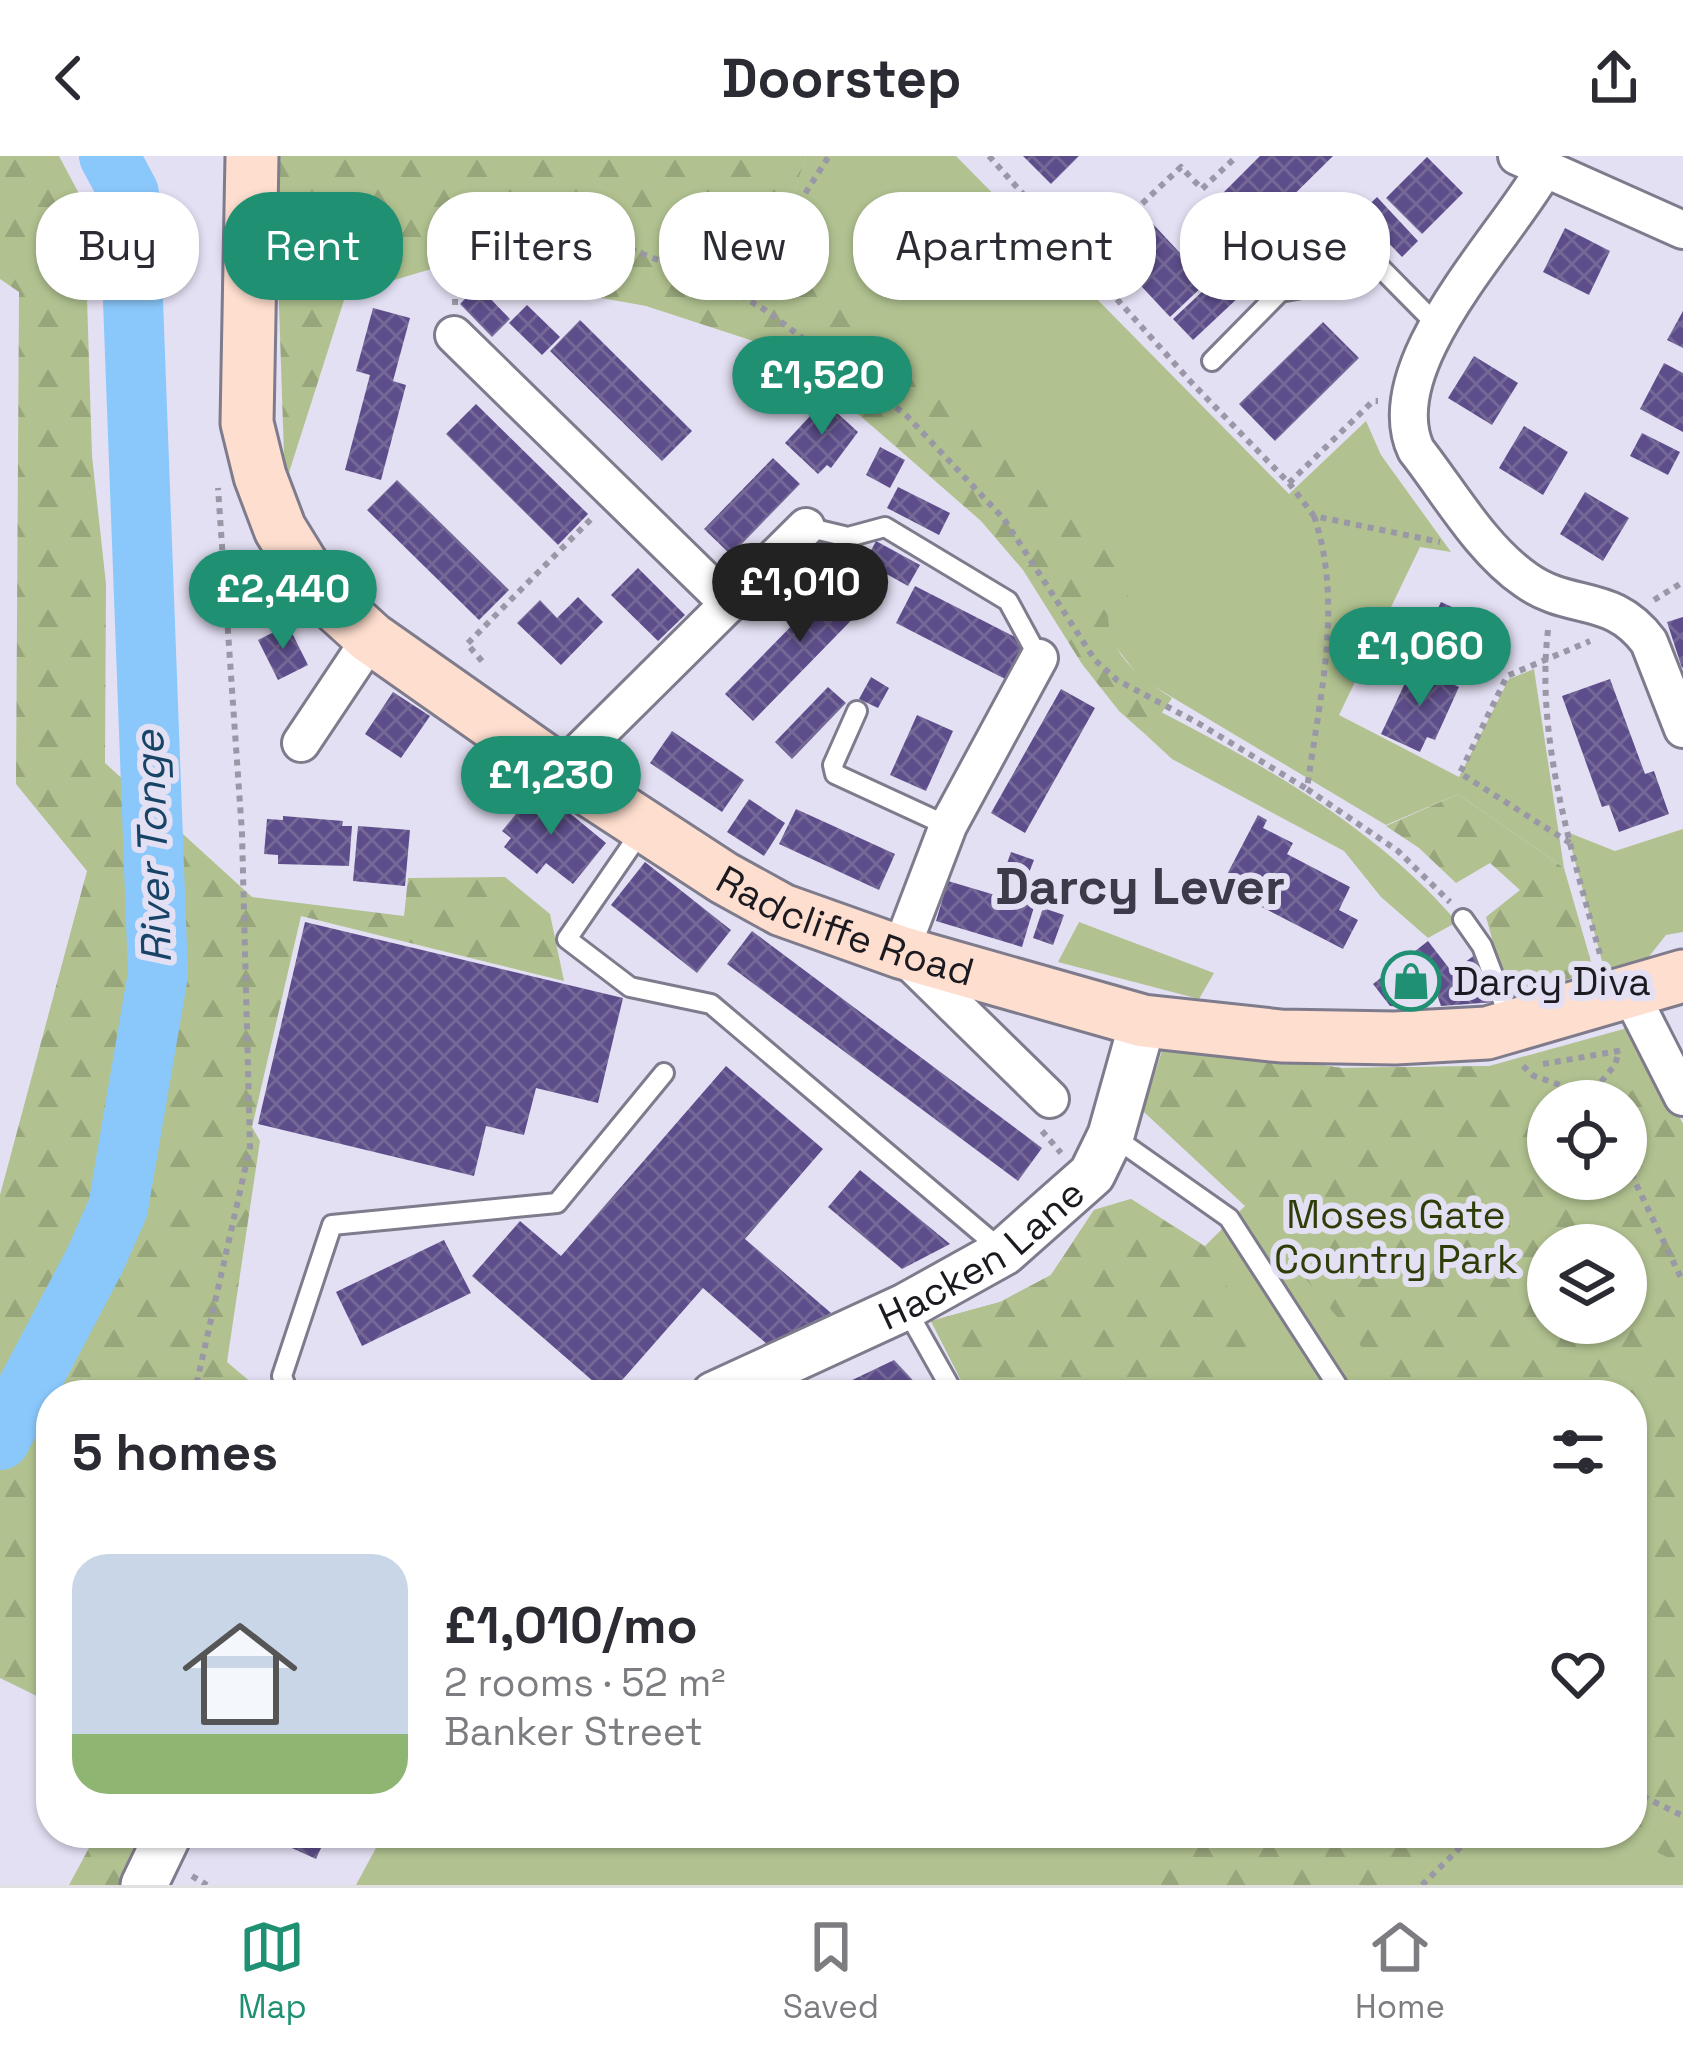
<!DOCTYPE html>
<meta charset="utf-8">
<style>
:root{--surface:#fff;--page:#f2f2f3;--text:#2b2b33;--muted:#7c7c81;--line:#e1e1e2;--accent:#1f9072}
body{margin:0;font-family:"Space Grotesk",sans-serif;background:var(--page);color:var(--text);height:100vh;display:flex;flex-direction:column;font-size:45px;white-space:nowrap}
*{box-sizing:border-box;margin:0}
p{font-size:39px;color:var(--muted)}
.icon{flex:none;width:66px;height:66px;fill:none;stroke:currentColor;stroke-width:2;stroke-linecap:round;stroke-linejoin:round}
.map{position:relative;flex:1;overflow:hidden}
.side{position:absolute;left:36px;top:1224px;width:1611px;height:468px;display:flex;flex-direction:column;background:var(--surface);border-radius:48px;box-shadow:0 3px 9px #0004}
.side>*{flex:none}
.top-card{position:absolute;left:36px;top:36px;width:1611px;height:108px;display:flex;gap:24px}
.tools{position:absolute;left:1527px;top:924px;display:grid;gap:24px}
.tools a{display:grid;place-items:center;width:120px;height:120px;border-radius:50%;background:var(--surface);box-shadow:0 3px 9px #0004;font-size:60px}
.price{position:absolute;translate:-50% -102px;padding:0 27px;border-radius:42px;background:var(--accent);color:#fff;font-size:39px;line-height:78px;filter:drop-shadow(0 3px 6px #0008)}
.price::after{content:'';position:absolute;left:50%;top:72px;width:36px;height:27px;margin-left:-18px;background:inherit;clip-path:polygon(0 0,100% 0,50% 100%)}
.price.selected{background:#222;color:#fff}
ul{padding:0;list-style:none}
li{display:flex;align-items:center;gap:36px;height:300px;padding:0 36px}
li+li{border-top:3px solid var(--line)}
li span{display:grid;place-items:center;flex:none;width:336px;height:240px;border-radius:36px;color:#555}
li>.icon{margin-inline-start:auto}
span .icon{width:144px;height:144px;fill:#fffc;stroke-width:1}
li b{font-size:51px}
h2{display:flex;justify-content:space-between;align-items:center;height:144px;padding:0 36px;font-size:51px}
.tag{padding:0 42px;border-radius:48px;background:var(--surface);box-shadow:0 3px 9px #0004;font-size:42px;line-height:108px}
.tag.selected{background:var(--accent);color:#fff}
header{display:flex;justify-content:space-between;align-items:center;height:156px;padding:0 36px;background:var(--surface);font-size:54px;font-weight:700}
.tabs{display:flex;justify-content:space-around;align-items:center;height:168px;border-top:3px solid var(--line);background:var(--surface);font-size:33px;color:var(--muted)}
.tabs a{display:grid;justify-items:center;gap:6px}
.tabs .selected{color:var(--accent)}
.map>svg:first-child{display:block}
</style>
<header><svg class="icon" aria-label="back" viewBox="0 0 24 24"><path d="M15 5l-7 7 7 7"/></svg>Doorstep<svg class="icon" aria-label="share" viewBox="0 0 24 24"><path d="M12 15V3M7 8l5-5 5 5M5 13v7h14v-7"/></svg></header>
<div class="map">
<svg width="1683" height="1729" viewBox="0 0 1683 1729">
<defs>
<pattern id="forest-firs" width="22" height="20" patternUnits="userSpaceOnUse" patternTransform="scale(3)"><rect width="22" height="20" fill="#b1c290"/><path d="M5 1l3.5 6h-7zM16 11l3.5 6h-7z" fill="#98a67c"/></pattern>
<pattern id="building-cross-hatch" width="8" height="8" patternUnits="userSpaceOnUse" patternTransform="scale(3)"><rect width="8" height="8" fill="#5d4d8a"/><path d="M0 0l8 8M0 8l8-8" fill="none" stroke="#746896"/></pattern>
</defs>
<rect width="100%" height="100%" fill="#e4e0f4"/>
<g fill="#b1c290" fill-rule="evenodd">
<path d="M806,0H956L1289,338L1366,265L1381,299L1451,396L1420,391L1339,559L1459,621L1509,523L1534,513L1564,712L1458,638L1386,669L1140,522L1108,481V458L772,99Z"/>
<path d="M1161,556C1268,611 1378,674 1457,766L1428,782L1381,741L1344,695L1172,603L1146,579Z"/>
<path d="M1683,673V776L1666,779L1643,808L1605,816L1567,676L1615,695Z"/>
<path d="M1079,766L1214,817L1199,843L1058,806Z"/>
<path d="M1631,871L1683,968V1729H356L384,1677H1632V1239H959L964,1230L931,1165L1000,1146L1051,1119L1094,1054L1131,1043L1205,1090L1245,1050L1143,955L1165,886L1342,912L1489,910ZM1548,945H1626V1023H1548ZM1548,1089H1626V1167H1548Z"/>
</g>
<g fill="url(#forest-firs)" fill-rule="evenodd">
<path d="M0,0H59L84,47L92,300L106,428L105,607L252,741L404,760L408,722L505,721L550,758L564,825L301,760L252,971L260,985L227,1206L266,1239H51V1547L0,1522V1039L87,715L16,628L19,136L0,123Z"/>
<path d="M274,0H806L773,99C860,159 1106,341 1128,441L1108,458C1108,498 1140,522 1172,542L1146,579L1119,555L1082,508L1023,414L981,365L787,196L646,150L435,112L346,138L285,329Z"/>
<path d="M1458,638L1564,712L1594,816L1508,840L1486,761L1520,734L1490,707L1456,727L1419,692L1386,670Z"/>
<path d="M1165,886L1342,912L1489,910L1573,945H1548V1023H1626V945H1608L1658,923L1683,968V1709L1618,1677H1632V1239H1401L1246,1050L1143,955ZM1548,1089H1626V1167H1548Z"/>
<path d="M1131,1043L1205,1091L1257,1184L1233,1239H959L964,1230L931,1165L1000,1146L1051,1119L1094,1054Z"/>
<path d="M97,1677H148L122,1729H69Z"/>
<path d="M1138,1677H1455L1397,1729H1161Z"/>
</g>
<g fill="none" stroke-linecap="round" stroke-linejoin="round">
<path stroke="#8ac8fc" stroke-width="60" d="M0,1284L95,1104L118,1052L158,818L129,37L109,0"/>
</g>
<g fill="url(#building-cross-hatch)">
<path d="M1023,0H1079L1051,28Z"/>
<path d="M1260,0H1333L1252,80L1216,44Z"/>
<path d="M1427,1L1463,37L1422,78L1386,42Z"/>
<path d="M1377,41L1418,85L1402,101L1360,57Z"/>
<path d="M1140,54L1207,126L1170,161L1103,89Z"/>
<path d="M1565,72L1610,95L1589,139L1543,116Z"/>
<path d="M1254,87L1274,108L1193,184L1173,163Z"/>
<path d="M478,130L510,163L492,181L460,148Z"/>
<path d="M527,149L560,181L542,199L509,167Z"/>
<path d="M373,152L410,162L393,225L406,229L381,324L345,314L370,219L356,215Z"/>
<path d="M1683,155V192L1667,184Z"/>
<path d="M580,164L692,275L662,305L550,195Z"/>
<path d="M1323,166L1359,202L1275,285L1239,248Z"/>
<path d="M1474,200L1518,227L1492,269L1448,242Z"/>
<path d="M1664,207L1683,217V276L1640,253Z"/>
<path d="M824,245L858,276L831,312L827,309L818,318L785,287Z"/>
<path d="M476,248L588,358L558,389L446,278Z"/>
<path d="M1524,270L1568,296L1543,339L1499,312Z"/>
<path d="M1642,277L1680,296L1668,319L1630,300Z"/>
<path d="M880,291L905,304L890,332L866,319Z"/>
<path d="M773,302L800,328L731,399L704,373Z"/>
<path d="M397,324L509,434L479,464L367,354Z"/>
<path d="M898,331L950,357L939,379L887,352Z"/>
<path d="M1585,336L1629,362L1603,405L1560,378Z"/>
<path d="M876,385L920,409L908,430L865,406Z"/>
<path d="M638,412L685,459L658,485L611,439Z"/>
<path d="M847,413L875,440L753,565L725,538Z"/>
<path d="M915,430L1027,487L1007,524L896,467Z"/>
<path d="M578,441L603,466L561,509L517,467L540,444L557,462Z"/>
<path d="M1441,446L1487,467L1462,521L1416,499Z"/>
<path d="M1683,461V511L1682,512L1667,466Z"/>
<path d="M288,469L308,509L278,524L258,484Z"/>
<path d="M1413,510L1459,531L1435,584L1427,581L1420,596L1381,578Z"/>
<path d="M871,521L889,532L878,552L859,543Z"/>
<path d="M1610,523L1645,618L1654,615L1669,658L1619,676L1609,649L1602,651L1562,540Z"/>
<path d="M828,531L846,547L792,603L775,586Z"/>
<path d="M1061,533L1095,552L1025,677L991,657Z"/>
<path d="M393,536L430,560L401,602L365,578Z"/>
<path d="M917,559L953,575L926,635L890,619Z"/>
<path d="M672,575L744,624L722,656L650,607Z"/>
<path d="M538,631L606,687L573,728L546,707L537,718L504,691L511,682L502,675Z"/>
<path d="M749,643L785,667L764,700L727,676Z"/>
<path d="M796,653L895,698L879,734L779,688Z"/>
<path d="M1258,659L1267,664L1263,672L1293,687L1287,698L1350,731L1339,754L1358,764L1343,793L1221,730Z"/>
<path d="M283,660L343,665L342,670H352L349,710L278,708V699L264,698L267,663L283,664Z"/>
<path d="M358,670L410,674L405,730L353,725Z"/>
<path d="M1011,696L1034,704L1025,727L1003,719Z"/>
<path d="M645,706L731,774L697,817L611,749Z"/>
<path d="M948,725L995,739L998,729L1037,741L1022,791L936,765Z"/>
<path d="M1043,752L1064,759L1053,789L1033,782Z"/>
<path d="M305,766L623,842L598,947L536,932L524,979L486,970L474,1020L258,968Z"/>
<path d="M752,775L1042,992L1018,1025L727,808Z"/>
<path d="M1428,785L1452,816L1476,798L1495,846L1441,850L1434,830L1408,851L1390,850L1373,828Z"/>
<path d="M726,910L823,993L745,1083L831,1157L767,1188L703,1132L609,1239L472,1120L520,1065L561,1100Z"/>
<path d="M860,1014L950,1088L902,1113L828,1051Z"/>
<path d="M444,1084L471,1137L362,1190L336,1136Z"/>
<path d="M894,1204L923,1235L915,1239H821Z"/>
<path d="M259,1677H328L316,1703Z"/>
</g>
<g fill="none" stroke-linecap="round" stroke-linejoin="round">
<g stroke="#7e7b8c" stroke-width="24">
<g id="service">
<path d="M1212,205L1280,136L1313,130L1359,90L1437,169"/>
<path d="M806,371L848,381L885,371L1008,445L1039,502"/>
<path d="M857,555L833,609L835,618L948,670"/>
<path d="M642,674L567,783L630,831L711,848L1004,1096"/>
<path d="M1463,763L1482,790L1511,866"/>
<path d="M1114,981L1229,1062L1339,1232"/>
<path d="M905,1151L949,1229"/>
<path d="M289,1239L282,1220L332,1069L557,1047L664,917"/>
</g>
</g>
<g stroke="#7e7b8c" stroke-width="42">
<g id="minor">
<path d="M1517,0L1683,74"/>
<path d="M1545,12C1505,83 1377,210 1416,294C1449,336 1481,393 1526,424C1571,456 1612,436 1649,486L1683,573"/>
<path d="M454,179L729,448"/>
<path d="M1039,502L948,670L900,796L1050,943"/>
<path d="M301,587L371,482"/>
<path d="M560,615L806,371"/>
<path d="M1629,835L1683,941"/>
</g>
</g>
<g stroke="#7e7b8c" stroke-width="51">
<g id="tertiary">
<path id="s1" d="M714,1239L905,1151L1004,1096L1092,1018L1111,979L1143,865"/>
<path d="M144,1729L169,1677"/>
</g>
</g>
<g stroke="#7e7b8c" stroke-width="57">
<g id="secondary">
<path id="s2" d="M252,0L247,267L260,320L280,373L317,433L371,482L560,615L724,722L782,754L900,796L1143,865L1281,880L1395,882L1487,877L1683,820"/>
</g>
</g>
<g stroke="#9a97a6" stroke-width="6" stroke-dasharray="6 6" stroke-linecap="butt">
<path d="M989,0L1191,226L1289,327L1314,360L1440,386"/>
<path d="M1081,105L1181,11L1202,33L1237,0"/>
<path d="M731,131L794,55L829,0"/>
<path d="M455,149L456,52L618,88L730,133L765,154L906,259L1004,363L1095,504L1117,524L1198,567L1307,633"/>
<path d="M1289,327L1373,245H1378"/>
<path d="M1314,360C1344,447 1319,544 1307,633L1398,695L1450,746"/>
<path d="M1654,444L1683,426"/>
<path d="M1548,474C1535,583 1573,698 1601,802"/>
<path d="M482,505L467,488L594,360"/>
<path d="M1570,687L1460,617L1507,520L1590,485"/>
<path d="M1543,908L1624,894"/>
<path d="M1523,910L1534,920L1590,939"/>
<path d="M1593,945L1590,939L1615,909L1619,895"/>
<path d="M1042,975L1061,997"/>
<path d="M1626,1007L1683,1126"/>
<path d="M194,1239L250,991L242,677L218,332"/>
<path d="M1632,1635L1683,1660"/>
<path d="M192,1720L207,1729"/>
<path d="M1422,1729L1475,1677"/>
</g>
<use href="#service" stroke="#fff" stroke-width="18"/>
<use href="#minor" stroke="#fff" stroke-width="36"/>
<use href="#tertiary" stroke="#fff" stroke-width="45"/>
<use href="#secondary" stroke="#fedece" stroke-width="51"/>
</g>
<defs>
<g id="shop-ring" transform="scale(3)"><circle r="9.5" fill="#e4e0f4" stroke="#1f9072" stroke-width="1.5"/><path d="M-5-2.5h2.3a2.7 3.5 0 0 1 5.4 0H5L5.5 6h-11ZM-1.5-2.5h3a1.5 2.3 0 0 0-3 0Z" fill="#1f9072"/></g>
</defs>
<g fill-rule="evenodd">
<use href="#shop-ring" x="1411" y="825"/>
</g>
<g text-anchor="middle" stroke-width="12" stroke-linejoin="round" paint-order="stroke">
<g font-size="39" fill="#1c1a21" stroke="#e4e0f4">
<text dy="14" stroke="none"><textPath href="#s2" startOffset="1080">Radcliffe Road</textPath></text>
<text dy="14" stroke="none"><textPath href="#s1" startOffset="303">Hacken Lane</textPath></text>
</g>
<g font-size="39" fill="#1c1a21" stroke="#e4e0f4" text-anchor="start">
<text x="1453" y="839">Darcy Diva</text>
</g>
<g font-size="39" fill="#2f3d08" stroke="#e4e0f4">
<text x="1396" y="1072">Moses Gate<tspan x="1396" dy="45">Country Park</tspan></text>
</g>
<g font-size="42" font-style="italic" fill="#174466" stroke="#e4e0f4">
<text transform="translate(152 691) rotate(-92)" y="15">River Tonge</text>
</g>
<g font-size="51" font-weight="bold" fill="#3d3a49" stroke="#e4e0f4">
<text x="1140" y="748">Darcy Lever</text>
</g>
</g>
</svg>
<div class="tools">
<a><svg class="icon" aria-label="locate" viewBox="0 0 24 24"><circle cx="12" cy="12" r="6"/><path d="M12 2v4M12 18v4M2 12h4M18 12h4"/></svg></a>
<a><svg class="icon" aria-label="layers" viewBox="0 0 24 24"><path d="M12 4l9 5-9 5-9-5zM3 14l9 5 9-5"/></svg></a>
</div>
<b class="price" style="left:822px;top:282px">£1,520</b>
<b class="price selected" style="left:800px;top:489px">£1,010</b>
<b class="price" style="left:283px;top:496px">£2,440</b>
<b class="price" style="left:1420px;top:553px">£1,060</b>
<b class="price" style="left:551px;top:682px">£1,230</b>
<div class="top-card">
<a class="tag">Buy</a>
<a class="tag selected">Rent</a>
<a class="tag">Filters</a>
<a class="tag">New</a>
<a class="tag">Apartment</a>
<a class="tag">House</a>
</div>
<section class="side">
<h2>5 homes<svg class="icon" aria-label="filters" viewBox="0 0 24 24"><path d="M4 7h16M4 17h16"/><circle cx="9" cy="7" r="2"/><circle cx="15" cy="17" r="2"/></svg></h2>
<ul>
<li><span style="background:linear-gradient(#c9d6e8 75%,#8fb573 0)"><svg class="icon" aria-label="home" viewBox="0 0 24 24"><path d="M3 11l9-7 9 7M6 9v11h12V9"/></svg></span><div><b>£1,010/mo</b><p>2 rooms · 52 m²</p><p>Banker Street</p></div><svg class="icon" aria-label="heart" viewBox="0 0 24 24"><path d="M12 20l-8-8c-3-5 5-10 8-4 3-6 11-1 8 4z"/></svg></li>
</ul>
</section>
</div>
<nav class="tabs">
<a class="selected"><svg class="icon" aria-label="map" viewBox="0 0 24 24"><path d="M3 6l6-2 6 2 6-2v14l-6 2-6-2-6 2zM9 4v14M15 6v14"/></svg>Map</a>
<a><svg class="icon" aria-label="saved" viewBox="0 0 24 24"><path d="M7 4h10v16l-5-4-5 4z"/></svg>Saved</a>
<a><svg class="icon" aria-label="home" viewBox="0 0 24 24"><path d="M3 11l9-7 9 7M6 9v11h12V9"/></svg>Home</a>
</nav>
